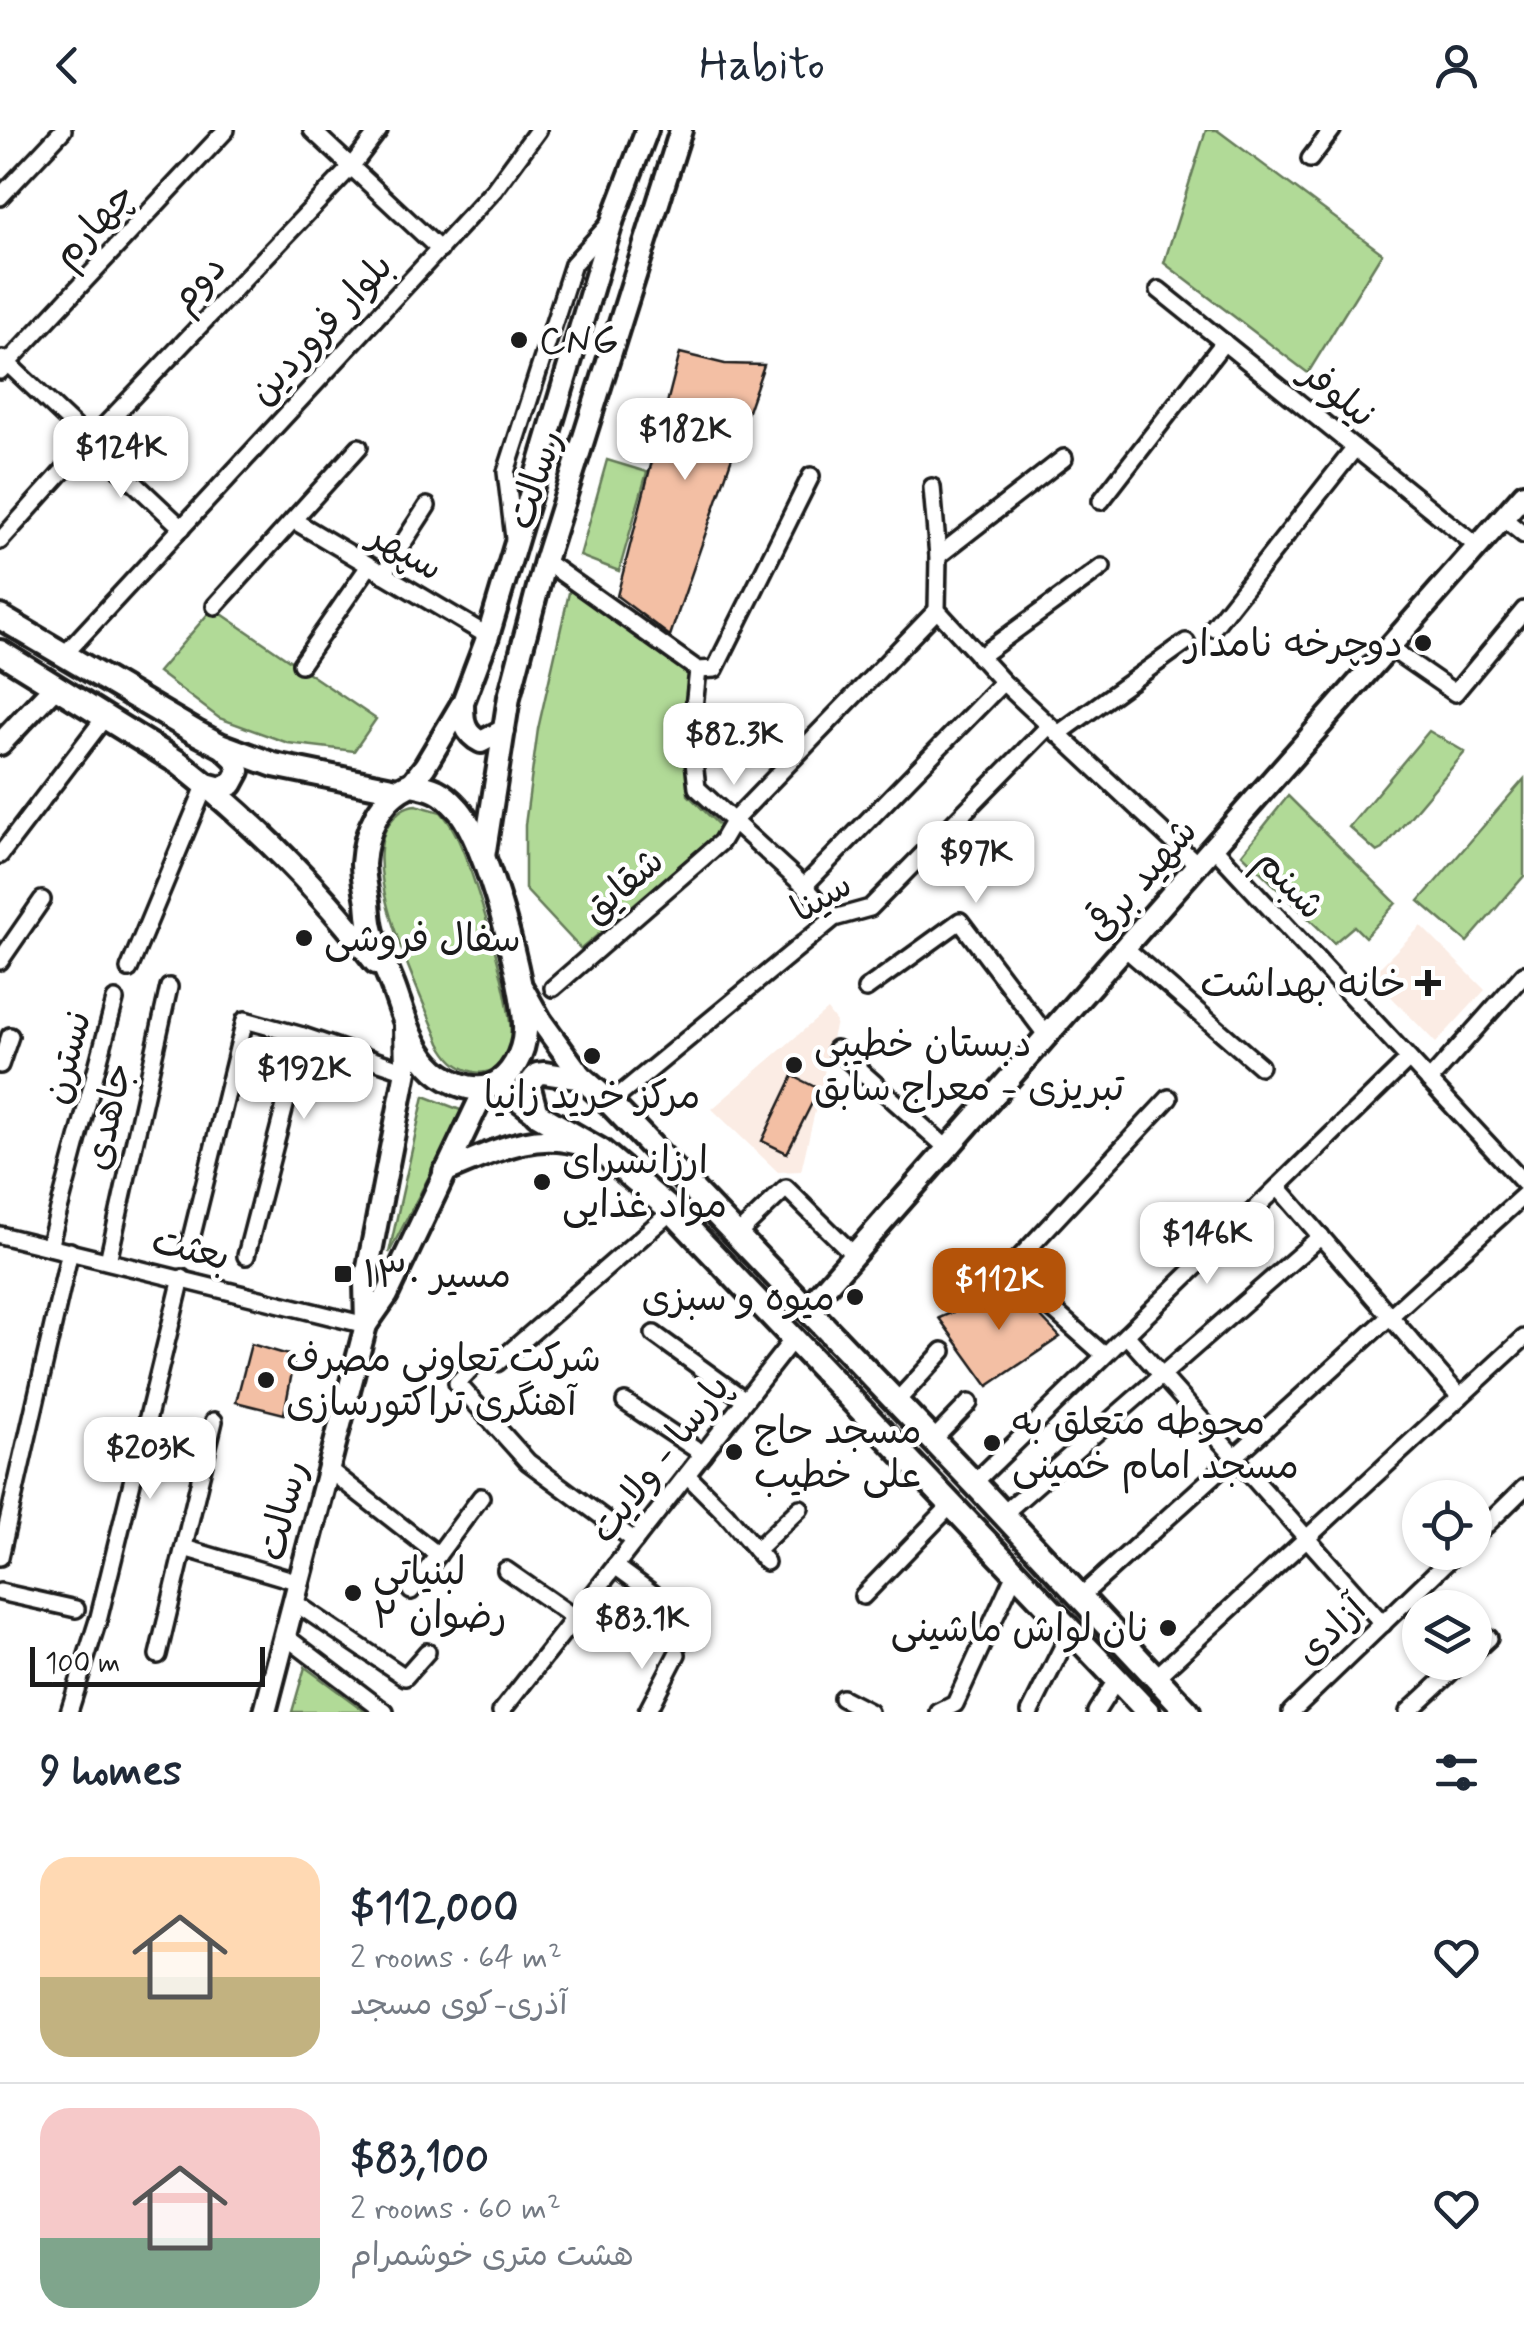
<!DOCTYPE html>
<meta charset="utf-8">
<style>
:root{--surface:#fff;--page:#f2f2f3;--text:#1f2937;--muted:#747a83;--line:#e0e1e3;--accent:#b45309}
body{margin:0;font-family:Mynerve,"Playpen Sans Arabic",sans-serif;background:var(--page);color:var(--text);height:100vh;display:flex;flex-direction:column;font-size:38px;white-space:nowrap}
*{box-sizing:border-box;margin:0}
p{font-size:32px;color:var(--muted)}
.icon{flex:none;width:55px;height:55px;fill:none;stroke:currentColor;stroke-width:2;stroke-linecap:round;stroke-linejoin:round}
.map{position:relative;height:1582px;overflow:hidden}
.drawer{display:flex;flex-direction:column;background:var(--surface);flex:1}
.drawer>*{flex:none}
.buttons{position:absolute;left:1402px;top:1350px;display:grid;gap:20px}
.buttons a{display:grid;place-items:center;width:90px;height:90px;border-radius:50%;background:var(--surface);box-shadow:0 2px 8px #0004;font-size:50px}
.scale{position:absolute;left:30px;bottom:25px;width:235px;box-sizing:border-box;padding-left:10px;border:5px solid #1c1c1c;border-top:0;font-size:28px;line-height:35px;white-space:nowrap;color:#1c1c1c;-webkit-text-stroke:8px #fff;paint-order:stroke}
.price{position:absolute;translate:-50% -85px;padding:0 22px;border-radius:20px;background:#fff;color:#222;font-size:32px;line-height:65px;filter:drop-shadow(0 2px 5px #0008)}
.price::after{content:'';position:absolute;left:50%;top:60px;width:30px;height:22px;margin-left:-15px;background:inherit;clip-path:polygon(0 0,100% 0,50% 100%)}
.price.on{background:var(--accent);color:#fff}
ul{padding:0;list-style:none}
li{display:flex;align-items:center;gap:30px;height:250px;padding:0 40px}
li+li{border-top:2px solid var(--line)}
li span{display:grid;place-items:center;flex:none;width:280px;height:200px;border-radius:30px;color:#555}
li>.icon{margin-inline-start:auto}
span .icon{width:120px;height:120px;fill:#fffc;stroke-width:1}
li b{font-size:42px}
h2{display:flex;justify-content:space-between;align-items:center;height:120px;padding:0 40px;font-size:42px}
header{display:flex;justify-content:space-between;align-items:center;height:130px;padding:0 40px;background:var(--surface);font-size:45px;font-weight:600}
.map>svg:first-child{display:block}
</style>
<header><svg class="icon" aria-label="back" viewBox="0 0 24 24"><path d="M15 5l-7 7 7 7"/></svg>Habito<svg class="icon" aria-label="person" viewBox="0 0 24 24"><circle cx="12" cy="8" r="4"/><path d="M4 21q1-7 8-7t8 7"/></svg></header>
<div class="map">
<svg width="1524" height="1582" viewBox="0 0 1524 1582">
<rect width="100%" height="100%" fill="#fff"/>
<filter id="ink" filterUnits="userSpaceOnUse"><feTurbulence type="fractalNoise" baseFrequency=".01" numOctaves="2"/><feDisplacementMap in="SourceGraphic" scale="20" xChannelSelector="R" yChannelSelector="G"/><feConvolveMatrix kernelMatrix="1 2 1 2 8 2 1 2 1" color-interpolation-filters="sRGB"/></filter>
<g filter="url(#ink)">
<g fill="#fbece4">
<path d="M1421,796L1485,860L1436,913L1371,846Z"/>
<path d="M827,880L836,892L801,1041L778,1042L712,979Z"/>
</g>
<g fill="#b1da97" stroke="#667b5a" stroke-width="2.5">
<path d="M1206,0H1217L1382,123L1308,243L1164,133Z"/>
<path d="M607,330L647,342L619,441L580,426Z"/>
<path d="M571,454L691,544L685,606L688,665L723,699L581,819L525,759V695L538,599Z"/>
<path d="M213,478L376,589L354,621L288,613L219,588L158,542Z"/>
<path d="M1429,601L1465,622L1383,719L1377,722L1349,697Z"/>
<path d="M1524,649V746L1467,812L1419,771Z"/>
<path d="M1288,666L1396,773L1365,807L1354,796L1334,813L1242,724Z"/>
<path d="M416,675L441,682C446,688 451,695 454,701C473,736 518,884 510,920C506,936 489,945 474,942C457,938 448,928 440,913C421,864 355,736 391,691C398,682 404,676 416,675Z"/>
<path d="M424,966L463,981L389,1123Z"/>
<path d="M305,1537L366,1582H292Z"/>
</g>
<g fill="#f3bfa4" stroke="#1c1c1c" stroke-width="2.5">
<path d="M680,223L725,234L764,235L670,506L617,466Z"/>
<path d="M793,946L819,959L787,1023L762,1011Z"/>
<path d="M1012,1157L1060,1207L988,1256L939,1188Z"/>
<path d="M251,1214L295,1227L284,1284L236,1272Z"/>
</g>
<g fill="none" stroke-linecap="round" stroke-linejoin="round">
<g stroke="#1c1c1c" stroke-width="22">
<g id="minor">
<path d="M312,0L440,120"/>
<path d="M1310,29L1332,0"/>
<path d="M0,67L63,0"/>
<path d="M1159,160L1478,417"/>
<path d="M3,229L182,398"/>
<path d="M0,241L226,0"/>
<path d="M932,357L938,426L937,480L1003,552L1198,735"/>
<path d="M1101,371L1224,212"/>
<path d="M1503,388L1524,405"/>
<path d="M293,390L488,506"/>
<path d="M514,408L506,342L573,134L611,92"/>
<path d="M0,411L90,311L351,37L379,0"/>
<path d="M938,426L1064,328"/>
<path d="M545,431L698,540L691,605L697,658L804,756L834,788"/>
<path d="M383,444L427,376"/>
<path d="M215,476L359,317"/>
<path d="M1213,498L1355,318"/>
<path d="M1390,518L1455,563L1524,480"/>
<path d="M64,525L494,60L538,0"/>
<path d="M979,527L1102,437"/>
<path d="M301,534L369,436"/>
<path d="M698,540L715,539L811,346"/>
<path d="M1058,604L1186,512"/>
<path d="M1214,718L1524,1053"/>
<path d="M0,725L105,587"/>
<path d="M804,756L1003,552"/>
<path d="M1125,818L1260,936"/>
<path d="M0,831L42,770"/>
<path d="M129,839L206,654"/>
<path d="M553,858L721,712L734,690L937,480"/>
<path d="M866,859L960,791L1047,906"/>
<path d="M836,919L948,1019"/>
<path d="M0,935L10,906"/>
<path d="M1429,951L1524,844"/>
<path d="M610,973L834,788L870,778L1049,596"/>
<path d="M1278,1057L1460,1267"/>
<path d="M0,1105L366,1195"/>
<path d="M737,1105L786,1058L854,1125"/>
<path d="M49,1117L115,870"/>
<path d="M189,1117L245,890L303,906"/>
<path d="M246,1126L303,906L406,941"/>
<path d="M108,1131L169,857"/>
<path d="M654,1204L745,1270"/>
<path d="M1126,1205L1383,1494"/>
<path d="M1104,1225L1008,1140L1169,968"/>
<path d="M497,1233L672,1081"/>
<path d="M472,1238L457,1253L528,1332L635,1411"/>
<path d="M625,1272L703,1324"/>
<path d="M896,1272L943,1221"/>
<path d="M932,1311L969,1273"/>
<path d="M328,1339L438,1425"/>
<path d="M687,1345L726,1384L766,1432"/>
<path d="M974,1353L1409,929"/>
<path d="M1003,1384L1321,1106"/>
<path d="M1475,1406L1524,1358"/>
<path d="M184,1418L299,1452"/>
<path d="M756,1420L800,1378"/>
<path d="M0,1427L70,1121"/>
<path d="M615,1436L667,1474"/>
<path d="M506,1440L575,1488"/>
<path d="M411,1461L481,1367"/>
<path d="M0,1462L76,1479"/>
<path d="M863,1466L952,1374"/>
<path d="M1080,1467L1524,1065"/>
<path d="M294,1472L405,1547L427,1522"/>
<path d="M285,1506L385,1582"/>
<path d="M1475,1521L1489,1508"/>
<path d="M158,1525L214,1291"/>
<path d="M1155,1548L1524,1208"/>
<path d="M842,1568L869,1582"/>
<path d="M69,1582L99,1487L182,1148"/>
<path d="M501,1582L793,1209"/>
<path d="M647,1582L677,1524"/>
<path d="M939,1582L955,1574L1016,1441"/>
<path d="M1030,1582L1071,1500"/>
<path d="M1096,1582L1117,1549"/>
<path d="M1291,1582L1457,1422"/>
<path d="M1408,1582L1462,1532"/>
</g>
</g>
<g stroke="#1c1c1c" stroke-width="28">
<g id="major">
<path d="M463,574C463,592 464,603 481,612L504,600"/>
<path d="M0,614L55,556"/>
<path d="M206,654L221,658L232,654L239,641L235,629L220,615"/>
<path d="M411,654L425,636L463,572L488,506L613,89L647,0"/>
<path d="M484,727L509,567L545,431L681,0"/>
<path d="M523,859L541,891L583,949"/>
<path d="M496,953L537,984"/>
<path d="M537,984L529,954L537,944L544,943L583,949"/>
<path d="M444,1042C491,1023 534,998 585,1016"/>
<path d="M807,1178L1524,364"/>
<path d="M366,1195L387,1165L486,957"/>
<path d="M265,1582L366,1195L365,1153L406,941L405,896"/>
</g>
</g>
<g stroke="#1c1c1c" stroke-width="30">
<g id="highway">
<path d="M0,487L195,602L220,615L274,635L397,660"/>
<path d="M0,522L179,633C252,691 319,758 376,832"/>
<path d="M411,654C433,658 442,661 457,678C485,706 527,859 525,901C524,922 512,948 491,956C471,964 442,949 429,934C411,914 403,884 394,859C387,840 377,821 372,802C369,792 369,782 368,772C366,760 363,746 363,734C365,701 380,667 411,654Z"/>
<path d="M583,949L610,973L974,1353L1188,1582"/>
<path d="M537,984L601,1021L672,1081L1148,1582"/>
</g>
</g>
<use href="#minor" stroke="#fff" stroke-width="15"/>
<use href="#major" stroke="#fff" stroke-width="20"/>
<use href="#highway" stroke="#fff" stroke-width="22"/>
</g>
</g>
<g fill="#1c1c1c" stroke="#fff" stroke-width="4">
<circle cx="519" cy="210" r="10"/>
<circle cx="1423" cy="513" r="10"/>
<circle cx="304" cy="808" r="10"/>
<path d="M1423 838h10v10h10v10h-10v10h-10v-10h-10v-10h10z"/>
<circle cx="592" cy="926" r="10"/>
<circle cx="794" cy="935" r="10"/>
<circle cx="542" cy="1052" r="10"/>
<rect x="333" y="1134" width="20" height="20" rx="5"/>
<circle cx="855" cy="1167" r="10"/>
<circle cx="266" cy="1250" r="10"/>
<circle cx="992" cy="1313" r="10"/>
<circle cx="734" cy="1322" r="10"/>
<circle cx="353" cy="1463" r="10"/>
<circle cx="1168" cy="1498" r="10"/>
</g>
<g text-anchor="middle" stroke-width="9" stroke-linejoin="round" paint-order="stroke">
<g font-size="38" fill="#1c1c1c" stroke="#fff">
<text transform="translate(93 94) rotate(-47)" y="13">چهارم</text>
<text transform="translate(197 152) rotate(-46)" y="13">دوم</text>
<text transform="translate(320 198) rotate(-47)" y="13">بلوار فروردین</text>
<text transform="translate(1339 263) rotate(39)" y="13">نیلوفر</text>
<text transform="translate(534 349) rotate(-72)" y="13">رسالت</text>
<text transform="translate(407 421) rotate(30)" y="13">سپهر</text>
<text transform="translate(1140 749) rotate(-49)" y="13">شهید برقی</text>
<text transform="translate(1291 753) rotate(47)" y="13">شبنم</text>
<text transform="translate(622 755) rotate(-41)" y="13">شقایق</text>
<text transform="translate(821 766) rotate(-31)" y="13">سینا</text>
<text transform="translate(66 927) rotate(-75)" y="13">نسترن</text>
<text transform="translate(107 986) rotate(-77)" y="13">جاهدی</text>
<text transform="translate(191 1118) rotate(14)" y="13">بعثت</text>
<text transform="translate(659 1328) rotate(-52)" y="13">پارسا - ولایت</text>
<text transform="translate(282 1380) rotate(-76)" y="13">رسالت</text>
<text transform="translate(1330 1500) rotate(-44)" y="13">آزادی</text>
</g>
<g font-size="38" fill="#1c1c1c" stroke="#fff" text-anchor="start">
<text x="539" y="223">CNG</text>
<text x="1403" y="526" text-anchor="end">دوچرخه نامدار</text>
<text x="324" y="821">سفال فروشی</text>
<text x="1406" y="866" text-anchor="end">خانه بهداشت</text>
<text x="814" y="926">دبستان خطیبی<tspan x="814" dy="44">تبریزی - معراج سابق</tspan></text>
<text x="592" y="978" text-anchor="middle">مرکز خرید زانیا</text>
<text x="562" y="1043">ارزانسرای<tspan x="562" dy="44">مواد غذایی</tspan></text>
<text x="363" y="1157">مسیر ۱۳۰</text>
<text x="835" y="1180" text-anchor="end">میوه و سبزی</text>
<text x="286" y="1241">شرکت تعاونی مصرف<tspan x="286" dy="44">آهنگری تراکتورسازی</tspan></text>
<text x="1012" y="1304">محوطه متعلق به<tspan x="1012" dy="44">مسجد امام خمینی</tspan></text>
<text x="754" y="1313">مسجد حاج<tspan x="754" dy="44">علی خطیب</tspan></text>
<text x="373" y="1454">لبنیاتی<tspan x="373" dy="44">رضوان ۲</tspan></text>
<text x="1148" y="1511" text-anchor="end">نان لواش ماشینی</text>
</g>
</g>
</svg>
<div class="buttons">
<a><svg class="icon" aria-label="locate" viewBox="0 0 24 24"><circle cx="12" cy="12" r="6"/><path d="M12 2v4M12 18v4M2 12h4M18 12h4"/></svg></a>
<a><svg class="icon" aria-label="layers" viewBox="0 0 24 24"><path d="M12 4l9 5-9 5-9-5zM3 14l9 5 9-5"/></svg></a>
</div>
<div class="scale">100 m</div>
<b class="price" style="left:685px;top:353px">$182K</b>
<b class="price" style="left:121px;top:371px">$124K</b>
<b class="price" style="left:734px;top:658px">$82.3K</b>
<b class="price" style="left:976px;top:776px">$97K</b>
<b class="price" style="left:304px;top:992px">$192K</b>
<b class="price" style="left:1207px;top:1157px">$146K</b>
<b class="price on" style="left:999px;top:1203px">$112K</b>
<b class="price" style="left:150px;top:1372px">$203K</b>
<b class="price" style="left:642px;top:1542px">$83.1K</b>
</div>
<section class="drawer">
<h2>9 homes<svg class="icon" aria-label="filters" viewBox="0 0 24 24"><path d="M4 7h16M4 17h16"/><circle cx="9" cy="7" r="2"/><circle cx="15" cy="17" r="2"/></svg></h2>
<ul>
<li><span style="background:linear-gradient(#ffd9b3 60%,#c2b280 0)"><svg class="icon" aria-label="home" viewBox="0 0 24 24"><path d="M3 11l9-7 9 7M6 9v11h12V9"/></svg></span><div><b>$112,000</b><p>2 rooms · 64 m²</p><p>آذری-کوی مسجد</p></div><svg class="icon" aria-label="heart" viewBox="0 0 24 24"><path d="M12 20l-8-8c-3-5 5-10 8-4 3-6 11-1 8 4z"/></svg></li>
<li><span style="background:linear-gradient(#f6c9c9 65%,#7fa58c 0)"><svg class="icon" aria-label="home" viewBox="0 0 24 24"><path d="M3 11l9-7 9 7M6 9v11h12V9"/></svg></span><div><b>$83,100</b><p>2 rooms · 60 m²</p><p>هشت متری خوشمرام</p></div><svg class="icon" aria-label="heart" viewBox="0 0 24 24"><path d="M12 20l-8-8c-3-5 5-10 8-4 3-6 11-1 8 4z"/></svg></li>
</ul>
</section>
